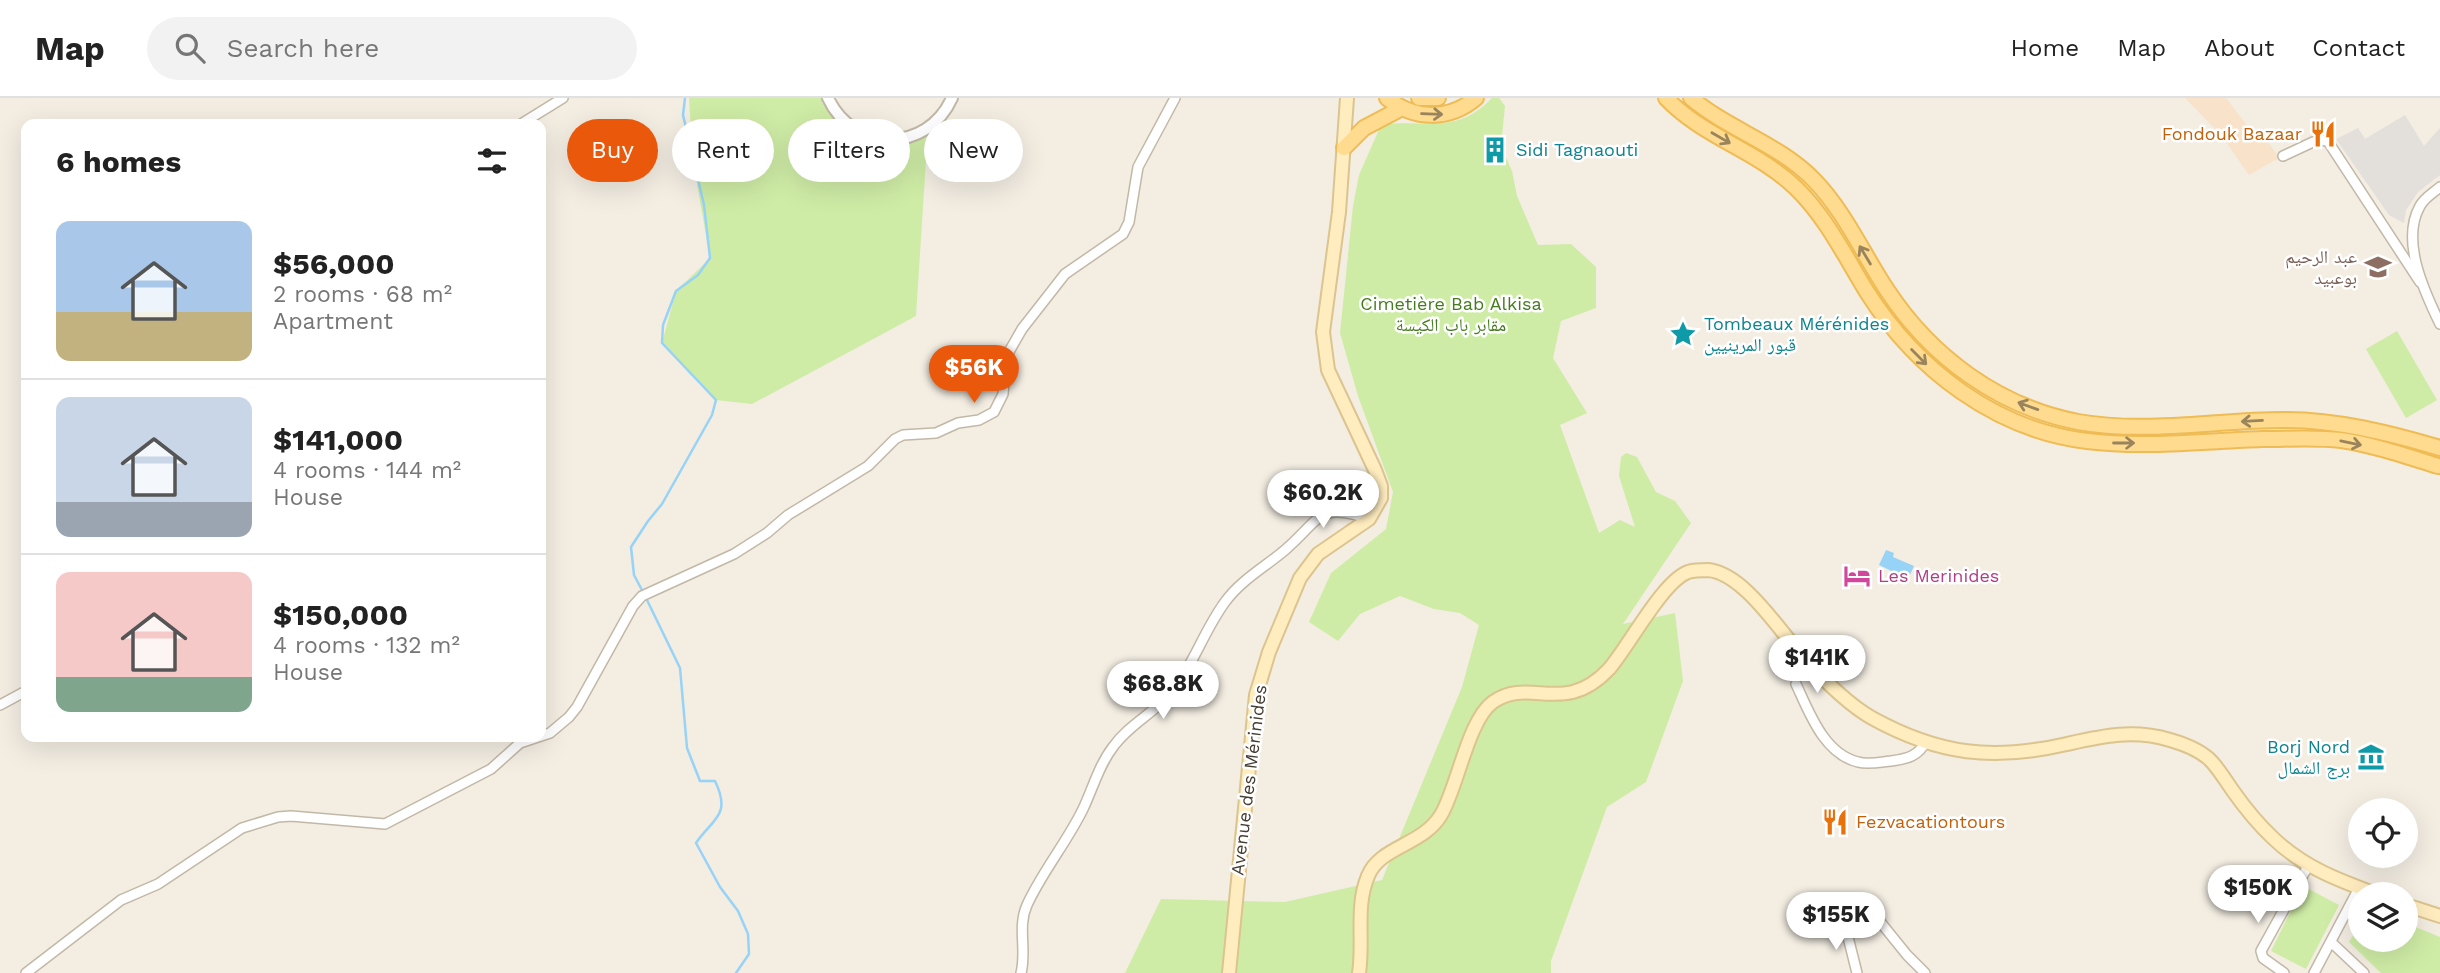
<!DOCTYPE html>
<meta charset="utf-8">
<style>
:root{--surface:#fff;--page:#f2f2f2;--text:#222;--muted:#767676;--line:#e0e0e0;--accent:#ea580c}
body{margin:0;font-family:"Work Sans","Noto Naskh Arabic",sans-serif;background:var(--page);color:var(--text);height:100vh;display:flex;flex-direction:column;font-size:26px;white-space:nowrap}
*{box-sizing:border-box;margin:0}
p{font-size:23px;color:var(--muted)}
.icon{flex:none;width:38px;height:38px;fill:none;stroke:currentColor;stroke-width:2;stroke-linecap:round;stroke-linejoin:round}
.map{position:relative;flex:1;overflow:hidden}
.drawer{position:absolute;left:21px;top:21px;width:525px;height:623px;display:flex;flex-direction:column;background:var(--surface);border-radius:14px;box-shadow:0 7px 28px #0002}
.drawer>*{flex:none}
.hud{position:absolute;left:567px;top:21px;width:665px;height:63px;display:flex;gap:14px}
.buttons{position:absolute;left:2348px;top:700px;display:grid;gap:14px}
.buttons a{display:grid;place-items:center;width:70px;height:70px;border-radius:50%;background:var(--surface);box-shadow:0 7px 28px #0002;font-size:35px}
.price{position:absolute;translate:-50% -60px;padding:0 16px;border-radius:24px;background:#fff;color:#222;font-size:23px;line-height:46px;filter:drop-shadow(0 2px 4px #0008)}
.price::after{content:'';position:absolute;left:50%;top:42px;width:21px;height:16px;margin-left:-10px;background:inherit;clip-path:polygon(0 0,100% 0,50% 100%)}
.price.selected{background:var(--accent);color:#fff}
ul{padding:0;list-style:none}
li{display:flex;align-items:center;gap:21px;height:175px;padding:0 35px}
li+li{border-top:2px solid var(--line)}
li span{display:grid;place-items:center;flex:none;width:196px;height:140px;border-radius:14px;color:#555}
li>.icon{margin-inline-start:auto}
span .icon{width:84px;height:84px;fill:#fffc;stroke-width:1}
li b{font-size:30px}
h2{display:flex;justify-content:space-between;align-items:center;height:84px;padding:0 35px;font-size:30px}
.chip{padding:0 24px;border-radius:32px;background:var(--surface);box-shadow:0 7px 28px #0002;font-size:24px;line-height:63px}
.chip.selected{background:var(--accent);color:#fff}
header{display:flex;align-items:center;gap:42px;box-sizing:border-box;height:98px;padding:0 35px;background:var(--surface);border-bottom:2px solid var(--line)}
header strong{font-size:33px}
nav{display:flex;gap:38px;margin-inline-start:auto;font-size:24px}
.search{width:490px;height:63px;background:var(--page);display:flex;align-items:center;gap:18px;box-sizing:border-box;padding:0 24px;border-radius:38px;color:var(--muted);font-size:26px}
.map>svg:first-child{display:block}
</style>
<header>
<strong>Map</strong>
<div class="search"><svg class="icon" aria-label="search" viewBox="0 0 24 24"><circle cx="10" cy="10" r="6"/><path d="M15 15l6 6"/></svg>Search here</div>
<nav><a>Home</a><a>Map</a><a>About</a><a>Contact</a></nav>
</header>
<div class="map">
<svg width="2440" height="875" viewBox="0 0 2440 875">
<rect width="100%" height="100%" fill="#f3ede2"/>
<path fill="#f8e3ca" d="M2185,0H2226L2256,39L2262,35L2279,60L2249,77L2221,37Z"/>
<g fill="#cfeca6">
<path d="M689,0H822V5L865,41L928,31L916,218L752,306L716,302L662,245L676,193L710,160L693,63Z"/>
<path d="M1492,0H1499L1505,8L1501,48L1512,73L1517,98L1538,147L1571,146L1596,169V210L1561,223L1553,260L1587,315L1560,327L1599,435L1620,422L1635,429L1619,378L1621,359L1626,355L1637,359L1656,394L1675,403L1691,425L1623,526L1675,515L1683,583L1646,684L1607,709L1551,863V875H1125L1161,801L1285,804L1382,782L1462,589L1479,527L1460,515L1434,511L1400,498L1360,516L1338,543L1309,524L1331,475L1386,431L1393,394L1358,298L1340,235L1353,108L1359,77L1381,27C1425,20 1456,38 1492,0Z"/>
<path d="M2397,233L2437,302L2406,320L2366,251Z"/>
<path d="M2303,788L2339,807L2306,871L2271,853Z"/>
<path d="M2361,825V842H2406V825L2440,839V875H2381L2349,844Z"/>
</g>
<path fill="#e3dfdb" d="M2405,17L2424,48L2440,30V77L2418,94L2406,112L2404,125L2389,117L2336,41L2358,30L2365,41Z"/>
<path fill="#97d3f7" d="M1886,452L1894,455L1893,459L1914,468L1908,481L1879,467Z"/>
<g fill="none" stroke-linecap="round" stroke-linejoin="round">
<g stroke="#97d3f7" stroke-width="2.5">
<path d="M643,494L634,477L631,449L648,423L662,406L712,317L716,302L662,245L663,227L676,193L698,177L710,160L704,107L683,17L685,0"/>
<path d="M646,500L680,570L687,650L700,683H715C732,718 712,721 696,745L720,789L738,813L748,836L749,856L736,875"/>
</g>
<g stroke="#c2b8a7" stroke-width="12">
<g id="minor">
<path d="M521,26L563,0"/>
<path d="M2283,58L2313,44L2326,42L2329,45L2420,184"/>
<path d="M2440,89C2433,95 2424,100 2420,108C2400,143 2425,195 2440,226"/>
<path d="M1796,586C1809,614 1824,656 1858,664C1868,667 1881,664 1891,663C1907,661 1919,658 1926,643"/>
<path d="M0,607L26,593"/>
<path d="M2331,844L2364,875"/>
<path d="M26,875L121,802L158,786L242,730L278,719L291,718L385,726L491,671L520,645L550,635L569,619L577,609L633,508L642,498L734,456L767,435L788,417L868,368L895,341L903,337L936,335L958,325L979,322L994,314L1003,296L1006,259L1022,231L1065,176L1123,136L1129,124L1138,69L1175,0"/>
<path d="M1021,875C1027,852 1017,829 1027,807C1042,774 1067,744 1083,711C1093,690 1099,667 1113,649C1130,625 1157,614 1174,591C1194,565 1205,531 1225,504C1241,482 1265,469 1285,452C1320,422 1318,403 1369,421"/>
<path d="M1857,875L1845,827L1865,805L1907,857L1925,875"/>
<path d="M2284,875L2263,860L2261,853L2308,768"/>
<path d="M2314,875L2359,790"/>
</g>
</g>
<g stroke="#c2b8a7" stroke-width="14">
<path id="tertiary" d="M828,0C853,54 927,56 952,0"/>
</g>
<g stroke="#dbc48e" stroke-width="16">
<g id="secondary">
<path d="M2406,807L2440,818"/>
<path d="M1229,875L1256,597L1269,554L1300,480L1318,456L1369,421L1381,400V388L1375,372L1328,272L1323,234L1339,114L1347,0"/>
<path d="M1359,875C1364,844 1355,808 1368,778C1380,748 1422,748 1441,717C1458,688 1468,622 1493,604C1530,578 1564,619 1609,571C1629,548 1662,484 1688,474C1694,472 1702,472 1708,472C1744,475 1781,535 1804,560C1822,580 1849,607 1872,620C1939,657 1993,663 2067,646C2103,638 2133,631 2170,642C2184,646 2202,653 2212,664C2220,673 2226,683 2233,693C2245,710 2258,726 2273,740C2303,769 2338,782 2376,796"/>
</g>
</g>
<g stroke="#efbb54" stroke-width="18">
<g id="primary">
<path d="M1387,0C1414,22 1449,23 1476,0"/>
<path d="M1419,0H1438"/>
<path d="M1666,0C1703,39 1758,53 1796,90C1826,119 1845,158 1867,194C1916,271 1995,332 2087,343C2144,350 2205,343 2262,341C2288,341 2315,339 2341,342C2374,347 2406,358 2438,368"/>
<path d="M1691,0C1729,32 1779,46 1814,82C1845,114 1863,156 1887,192C1931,259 1999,309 2078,324C2146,336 2216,322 2284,322C2338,322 2389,335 2440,350"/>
<path d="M1344,50L1364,30L1402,10"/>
</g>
</g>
<use href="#minor" stroke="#fff" stroke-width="9"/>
<use href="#tertiary" stroke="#fff" stroke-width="10"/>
<use href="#secondary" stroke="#ffedc0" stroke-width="12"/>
<use href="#primary" stroke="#ffdb8f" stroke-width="14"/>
</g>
<defs><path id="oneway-shaft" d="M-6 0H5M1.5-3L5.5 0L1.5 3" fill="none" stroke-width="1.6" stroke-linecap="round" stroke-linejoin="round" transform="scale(1.75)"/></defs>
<g stroke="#99845c">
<use href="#oneway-shaft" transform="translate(1432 16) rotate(2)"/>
<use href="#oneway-shaft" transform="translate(1721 40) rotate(30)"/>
<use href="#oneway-shaft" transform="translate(1865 157) rotate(-121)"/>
<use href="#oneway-shaft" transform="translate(1919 259) rotate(45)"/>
<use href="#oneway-shaft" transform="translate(2028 308) rotate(-160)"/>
<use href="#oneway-shaft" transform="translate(2252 323) rotate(177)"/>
<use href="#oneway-shaft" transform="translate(2124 345)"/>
<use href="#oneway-shaft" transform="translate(2351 345) rotate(12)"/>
</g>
<defs>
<g id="restaurant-bare" transform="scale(2.1)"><path d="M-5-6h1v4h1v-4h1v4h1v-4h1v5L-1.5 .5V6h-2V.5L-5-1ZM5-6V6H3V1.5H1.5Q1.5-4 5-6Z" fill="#e8710a" stroke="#fff" stroke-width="2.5" paint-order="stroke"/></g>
<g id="building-bare" transform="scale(2.1)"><path d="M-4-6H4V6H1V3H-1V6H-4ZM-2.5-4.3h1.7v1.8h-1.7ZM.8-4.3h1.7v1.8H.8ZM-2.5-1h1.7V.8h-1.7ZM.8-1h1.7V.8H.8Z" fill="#0f9aa8" stroke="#fff" stroke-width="2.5" paint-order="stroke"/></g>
<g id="school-bare" transform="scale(2.1)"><path d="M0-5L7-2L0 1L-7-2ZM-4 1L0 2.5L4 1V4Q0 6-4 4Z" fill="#8d6e63" stroke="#fff" stroke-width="2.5" paint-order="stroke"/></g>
<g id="sight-bare" transform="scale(2.1)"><path d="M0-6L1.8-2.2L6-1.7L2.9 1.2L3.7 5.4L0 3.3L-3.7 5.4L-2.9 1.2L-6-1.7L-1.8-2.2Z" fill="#0f9aa8" stroke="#fff" stroke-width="2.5" paint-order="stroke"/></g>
<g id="hotel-bare" transform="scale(2.1)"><path d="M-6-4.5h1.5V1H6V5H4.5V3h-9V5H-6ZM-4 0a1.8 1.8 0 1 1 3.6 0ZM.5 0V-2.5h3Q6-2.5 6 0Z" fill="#d1479c" stroke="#fff" stroke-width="2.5" paint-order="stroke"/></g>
<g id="museum-bare" transform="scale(2.1)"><path d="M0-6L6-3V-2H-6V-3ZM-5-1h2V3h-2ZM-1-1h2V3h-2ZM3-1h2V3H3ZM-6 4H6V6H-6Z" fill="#0f9aa8" stroke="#fff" stroke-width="2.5" paint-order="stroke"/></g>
</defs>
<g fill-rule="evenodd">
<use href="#restaurant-bare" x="2323" y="36"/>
<use href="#building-bare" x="1495" y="52"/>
<use href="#school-bare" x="2378" y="169"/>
<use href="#sight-bare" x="1683" y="236"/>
<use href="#hotel-bare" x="1857" y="478"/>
<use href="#museum-bare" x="2371" y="659"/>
<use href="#restaurant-bare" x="1835" y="724"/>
</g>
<g text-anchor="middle" stroke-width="5" stroke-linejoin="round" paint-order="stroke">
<g font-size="18" fill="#c56008" stroke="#fff" text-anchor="end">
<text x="2302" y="42">Fondouk Bazaar</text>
<text x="1856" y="730" text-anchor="start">Fezvacationtours</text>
</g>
<g font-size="18" fill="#0d838f" stroke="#fff" text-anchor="start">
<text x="1516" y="58">Sidi Tagnaouti</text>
<text x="1704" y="232">Tombeaux Mérénides<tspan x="1704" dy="21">قبور المرينيين</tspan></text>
<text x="2350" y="655" text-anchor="end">Borj Nord<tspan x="2350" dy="21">برج الشمال</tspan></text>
</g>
<g font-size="18" fill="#785e54" stroke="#fff" text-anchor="end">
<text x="2357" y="165">عبد الرحيم<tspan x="2357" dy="21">بوعبيد</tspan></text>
</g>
<g font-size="18" fill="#467c20" stroke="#fff">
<text x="1451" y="212">Cimetière Bab Alkisa<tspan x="1451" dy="21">مقابر باب الكيسة</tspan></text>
</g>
<g font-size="18" fill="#b23c85" stroke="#fff" text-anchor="start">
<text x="1878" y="484">Les Merinides</text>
</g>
<g font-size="18" fill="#453d32" stroke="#fff">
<text transform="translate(1249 682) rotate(-83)" y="6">Avenue des Mérinides</text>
</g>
</g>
</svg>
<div class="buttons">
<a><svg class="icon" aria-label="locate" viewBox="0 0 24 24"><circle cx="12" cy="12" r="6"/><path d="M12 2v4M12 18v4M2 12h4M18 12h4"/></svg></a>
<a><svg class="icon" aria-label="layers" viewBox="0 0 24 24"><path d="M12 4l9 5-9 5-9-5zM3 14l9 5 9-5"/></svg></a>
</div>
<b class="price selected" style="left:974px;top:307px">$56K</b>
<b class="price" style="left:1323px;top:432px">$60.2K</b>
<b class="price" style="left:1817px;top:597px">$141K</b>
<b class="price" style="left:1163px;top:623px">$68.8K</b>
<b class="price" style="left:2258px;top:827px">$150K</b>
<b class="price" style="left:1836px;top:854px">$155K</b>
<div class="hud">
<a class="chip selected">Buy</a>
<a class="chip">Rent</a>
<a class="chip">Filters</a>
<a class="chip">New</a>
</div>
<section class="drawer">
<h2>6 homes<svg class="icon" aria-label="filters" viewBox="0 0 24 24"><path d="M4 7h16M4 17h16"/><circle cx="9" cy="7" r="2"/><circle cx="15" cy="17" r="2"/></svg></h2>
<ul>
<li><span style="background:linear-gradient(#a9c7e8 65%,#c2b280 0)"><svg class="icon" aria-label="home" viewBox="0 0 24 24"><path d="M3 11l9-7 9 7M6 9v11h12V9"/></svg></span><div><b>$56,000</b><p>2 rooms · 68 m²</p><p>Apartment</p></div></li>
<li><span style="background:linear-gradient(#c9d6e8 75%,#9aa5b1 0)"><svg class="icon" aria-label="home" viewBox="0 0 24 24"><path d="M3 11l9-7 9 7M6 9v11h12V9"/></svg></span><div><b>$141,000</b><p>4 rooms · 144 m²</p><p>House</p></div></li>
<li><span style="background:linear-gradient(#f6c9c9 75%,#7fa58c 0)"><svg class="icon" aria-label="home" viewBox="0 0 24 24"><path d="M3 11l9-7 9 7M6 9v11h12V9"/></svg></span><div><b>$150,000</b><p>4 rooms · 132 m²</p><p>House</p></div></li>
</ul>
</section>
</div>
